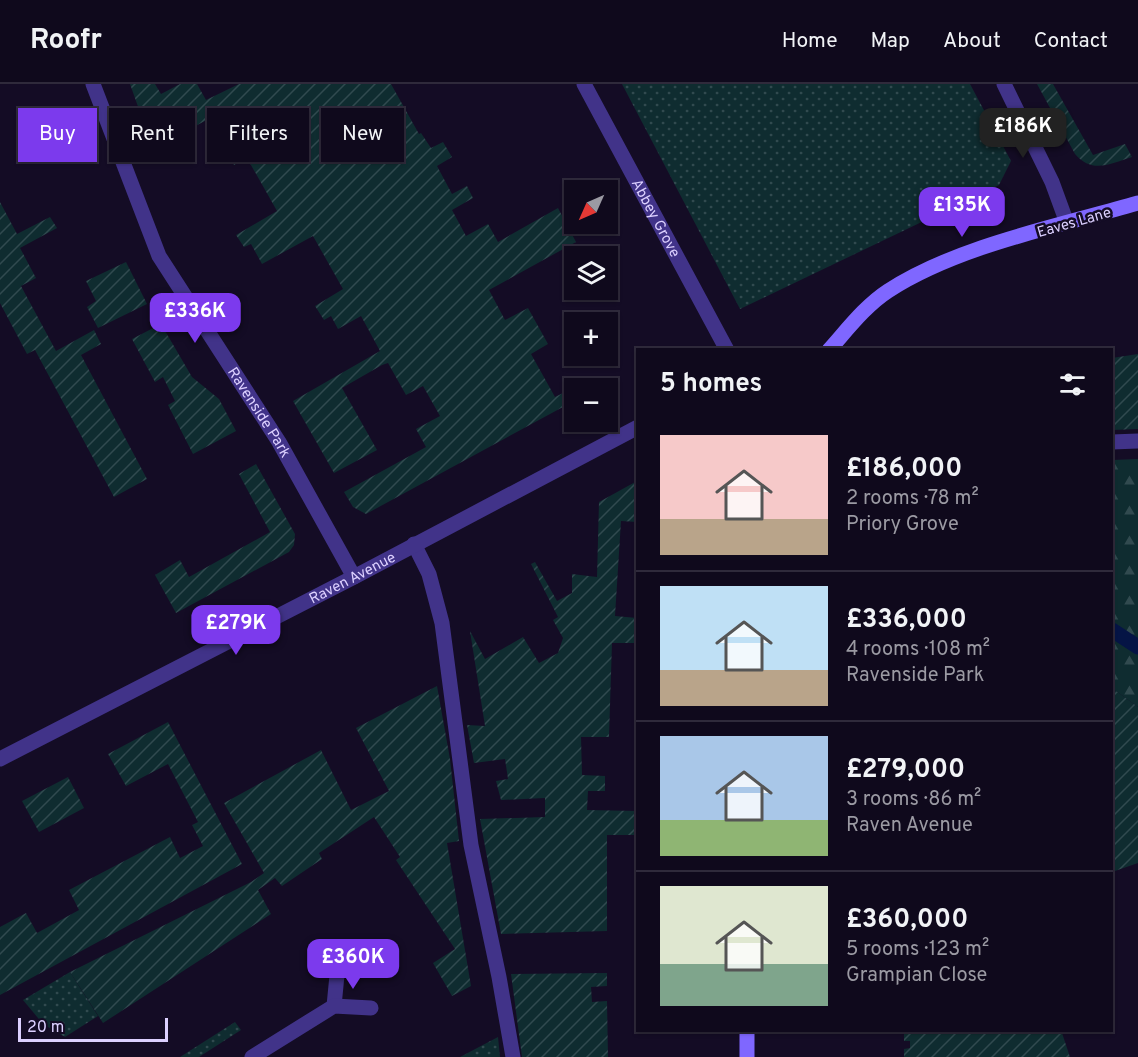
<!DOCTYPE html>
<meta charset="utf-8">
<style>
:root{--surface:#0f091c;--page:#1d1729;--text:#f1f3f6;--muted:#9b9aa3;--line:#2f2a3b;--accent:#7c3aed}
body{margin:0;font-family:Overpass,sans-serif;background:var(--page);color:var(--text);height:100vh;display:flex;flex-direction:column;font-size:22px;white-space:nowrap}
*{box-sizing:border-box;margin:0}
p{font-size:20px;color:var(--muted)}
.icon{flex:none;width:33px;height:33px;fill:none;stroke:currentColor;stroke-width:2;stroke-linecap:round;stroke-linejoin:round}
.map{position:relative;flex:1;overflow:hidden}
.side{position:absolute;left:636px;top:264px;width:477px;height:684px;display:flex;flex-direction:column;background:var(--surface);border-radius:0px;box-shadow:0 2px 4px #0004,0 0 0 2px var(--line)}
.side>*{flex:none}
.top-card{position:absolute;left:18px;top:24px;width:528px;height:54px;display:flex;gap:12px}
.needle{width:39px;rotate:225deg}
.fabs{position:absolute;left:564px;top:96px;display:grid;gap:12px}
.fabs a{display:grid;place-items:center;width:54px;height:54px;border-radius:0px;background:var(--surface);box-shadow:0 2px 4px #0004,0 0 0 2px var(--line);font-size:30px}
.scale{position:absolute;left:18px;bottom:15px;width:150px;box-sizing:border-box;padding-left:6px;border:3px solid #dcd0ff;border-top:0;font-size:16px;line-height:21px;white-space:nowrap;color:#dcd0ff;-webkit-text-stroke:4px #140c25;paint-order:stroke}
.price{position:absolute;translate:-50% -51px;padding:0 14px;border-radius:12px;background:var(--accent);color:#fff;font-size:20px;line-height:39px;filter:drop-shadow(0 2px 3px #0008)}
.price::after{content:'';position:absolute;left:50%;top:36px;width:18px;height:14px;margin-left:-9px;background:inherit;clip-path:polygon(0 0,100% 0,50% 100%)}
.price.current{background:#222;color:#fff}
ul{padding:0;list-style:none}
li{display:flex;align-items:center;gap:18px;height:150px;padding:0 24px}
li+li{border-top:2px solid var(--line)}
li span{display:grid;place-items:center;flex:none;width:168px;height:120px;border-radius:0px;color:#555}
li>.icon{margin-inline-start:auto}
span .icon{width:72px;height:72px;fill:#fffc;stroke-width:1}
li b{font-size:26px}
h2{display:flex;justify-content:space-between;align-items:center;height:72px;padding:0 24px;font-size:26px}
.chip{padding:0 21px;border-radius:0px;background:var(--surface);box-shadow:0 2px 4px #0004,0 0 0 2px var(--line);font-size:21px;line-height:54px}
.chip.current{background:var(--accent);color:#fff}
header{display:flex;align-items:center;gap:36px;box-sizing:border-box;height:84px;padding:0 30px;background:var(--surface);border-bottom:2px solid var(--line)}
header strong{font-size:28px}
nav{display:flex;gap:33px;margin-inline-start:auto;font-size:21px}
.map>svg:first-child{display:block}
</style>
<header>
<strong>Roofr</strong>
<nav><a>Home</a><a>Map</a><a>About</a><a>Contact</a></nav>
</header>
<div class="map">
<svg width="1138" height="973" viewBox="0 0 1138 973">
<defs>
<pattern id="grass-dots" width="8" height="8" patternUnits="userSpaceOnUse" patternTransform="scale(1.5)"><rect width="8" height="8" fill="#0f2c30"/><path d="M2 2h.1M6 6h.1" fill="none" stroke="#314a4f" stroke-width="1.8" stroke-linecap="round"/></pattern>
<pattern id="forest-firs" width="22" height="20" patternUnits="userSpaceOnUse" patternTransform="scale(1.5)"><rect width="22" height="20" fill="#0f2c30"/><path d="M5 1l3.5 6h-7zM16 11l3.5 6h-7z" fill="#314a4f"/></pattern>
<pattern id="garden-furrows" width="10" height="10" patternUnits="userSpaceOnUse" patternTransform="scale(1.5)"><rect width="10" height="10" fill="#0f2c30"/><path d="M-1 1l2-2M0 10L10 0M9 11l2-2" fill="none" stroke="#314a4f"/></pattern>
</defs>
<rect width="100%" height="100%" fill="#140c25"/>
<g fill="url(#grass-dots)">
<path d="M622,0H970L1011,77L999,101L740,225Z"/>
<path d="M70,888L98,932L65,953L43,940L23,916Z"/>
<path d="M235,938L241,946L199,973H180Z"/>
<path d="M498,953L500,973H460Z"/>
</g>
<path fill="url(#forest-firs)" d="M1138,375V623L1112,604V376Z"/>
<g fill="url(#garden-furrows)">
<path d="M130,0H155L161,10L180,0H197L206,16L239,0H391L419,50L421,49L431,64L443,58L452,73L437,82L452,110L467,102L473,114L452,126L466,152L488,140L498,158L558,124L576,158L489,206L505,236L528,224L548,260L531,270L555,313L573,304L574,317L366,430L353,423L344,408L426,363L416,345L440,332L423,302L406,311L388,279L382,281L342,304L377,366L334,389L293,317L380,267L361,232L338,245L331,232L324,236L315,222L343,205L313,152L262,180L251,160L244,163L236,151L277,127L247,74L234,81L222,60L227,58L214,32L153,65Z"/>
<path d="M1037,0H1053L1093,71L1125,60L1132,73C1110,80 1092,90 1075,70Z"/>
<path d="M0,118L17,150L50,133L57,144L20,164L36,194L21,202L56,267L94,246L101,260L81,271L147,395L114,413L35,266L27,270L0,219Z"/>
<path d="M126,178L147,220L98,244L87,223L96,217L86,197Z"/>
<path d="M161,240L192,293L219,315L236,347L193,370L168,321L175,317L163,293L155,298L132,255Z"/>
<path d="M1138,270V345L1112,346V274Z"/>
<path d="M256,380L295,450L294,461L289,468L176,529L155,491L180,476L189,493L270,448L239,390Z"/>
<path d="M637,397V438L621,437L615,532L637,534V559H612L609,653H581L582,691L605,692V707H588L587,726L637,727V751H607V847L501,850L480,735L545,733V714L501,716L496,697L508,695L505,675L474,679L467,641L485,642L470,547L485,575L523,553L539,579L558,569L563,554L553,536L558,533L531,480L535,478L557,517L572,509V490L597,493L599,418Z"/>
<path d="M437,602L450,675L459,757L447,759L471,902L452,912L433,879L455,865L396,776L400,773L374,733L319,769L322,775L282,802L275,794L258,806L271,830L103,939L70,888L251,798L264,789L224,719L321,666L351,726L389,707L356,644Z"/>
<path d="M1112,604L1138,623V779L1112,788V794Z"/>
<path d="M168,638L242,780L0,911V843L26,829L37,849L79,826L69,806L170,753L180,774L203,762L192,741L198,738L168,680L126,702L108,670Z"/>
<path d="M68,693L84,724L39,748L22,717Z"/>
<path d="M607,889V902L591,903L592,918L607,917L608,973H522L511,890Z"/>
<path d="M1061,946L1070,973H904V965L910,964V957H904V947Z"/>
</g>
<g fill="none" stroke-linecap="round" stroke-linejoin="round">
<path stroke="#051445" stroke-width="15" d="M1112,546L1138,563"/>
<g stroke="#413389" stroke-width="15">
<path d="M1112,358L1138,357"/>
<path d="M414,460L429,490L442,539L471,761L499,893L513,973"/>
</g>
<g stroke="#413389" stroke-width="15">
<path id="s1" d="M93,0L159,172L279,358L354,493"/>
<path id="s2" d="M584,0L727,266"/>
<path d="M1004,0L1052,98L1067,139"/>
<path id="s3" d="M0,675L354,493L638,343"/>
<path d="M334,922L338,881"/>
<path d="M252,973L334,922L371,924"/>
</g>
<g stroke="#7f67ff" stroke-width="15">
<path d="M829,266C847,246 865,222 888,207C957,162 1059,142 1138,119"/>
<path d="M747,973V946"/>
</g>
</g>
<g text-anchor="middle" stroke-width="5" stroke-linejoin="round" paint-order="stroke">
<g font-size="15" fill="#dcd0ff" stroke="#140c25">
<text dy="5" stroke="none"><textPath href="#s2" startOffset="152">Abbey Grove</textPath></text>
<text transform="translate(1074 138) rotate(-16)" y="5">Eaves Lane</text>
<text dy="5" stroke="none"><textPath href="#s1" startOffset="370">Ravenside Park</textPath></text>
<text dy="5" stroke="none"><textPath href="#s3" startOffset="396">Raven Avenue</textPath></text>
</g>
</g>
</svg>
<div class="fabs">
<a><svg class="needle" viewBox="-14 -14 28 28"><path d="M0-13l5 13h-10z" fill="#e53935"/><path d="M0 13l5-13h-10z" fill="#9b9aa3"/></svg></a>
<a><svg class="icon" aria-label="layers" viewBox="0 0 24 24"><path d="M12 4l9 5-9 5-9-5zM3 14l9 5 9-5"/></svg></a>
<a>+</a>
<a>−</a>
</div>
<div class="scale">20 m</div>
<b class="price current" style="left:1023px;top:75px">£186K</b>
<b class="price" style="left:962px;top:154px">£135K</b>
<b class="price" style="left:195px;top:260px">£336K</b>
<b class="price" style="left:236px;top:572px">£279K</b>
<b class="price" style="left:353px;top:906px">£360K</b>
<div class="top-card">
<a class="chip current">Buy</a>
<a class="chip">Rent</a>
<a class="chip">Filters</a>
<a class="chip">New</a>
</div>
<section class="side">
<h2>5 homes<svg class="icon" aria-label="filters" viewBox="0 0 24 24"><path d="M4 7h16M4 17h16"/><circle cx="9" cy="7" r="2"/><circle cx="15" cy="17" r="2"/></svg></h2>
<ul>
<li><span style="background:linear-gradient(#f6c9c9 70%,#b9a48a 0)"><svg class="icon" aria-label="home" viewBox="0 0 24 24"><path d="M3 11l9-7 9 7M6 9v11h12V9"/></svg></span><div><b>£186,000</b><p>2 rooms · 78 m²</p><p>Priory Grove</p></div></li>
<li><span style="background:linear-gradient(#bfe0f5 70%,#b9a48a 0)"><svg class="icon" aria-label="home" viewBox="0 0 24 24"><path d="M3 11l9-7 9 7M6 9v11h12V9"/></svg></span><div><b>£336,000</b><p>4 rooms · 108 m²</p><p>Ravenside Park</p></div></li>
<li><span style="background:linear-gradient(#a9c7e8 70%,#8fb573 0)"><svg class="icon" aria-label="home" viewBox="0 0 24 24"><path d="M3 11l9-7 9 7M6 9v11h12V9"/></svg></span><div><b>£279,000</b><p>3 rooms · 86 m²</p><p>Raven Avenue</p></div></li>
<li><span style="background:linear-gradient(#dfe7d0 65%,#7fa58c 0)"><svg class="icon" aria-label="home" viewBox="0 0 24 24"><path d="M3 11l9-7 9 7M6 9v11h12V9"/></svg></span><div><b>£360,000</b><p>5 rooms · 123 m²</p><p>Grampian Close</p></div></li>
</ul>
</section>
</div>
